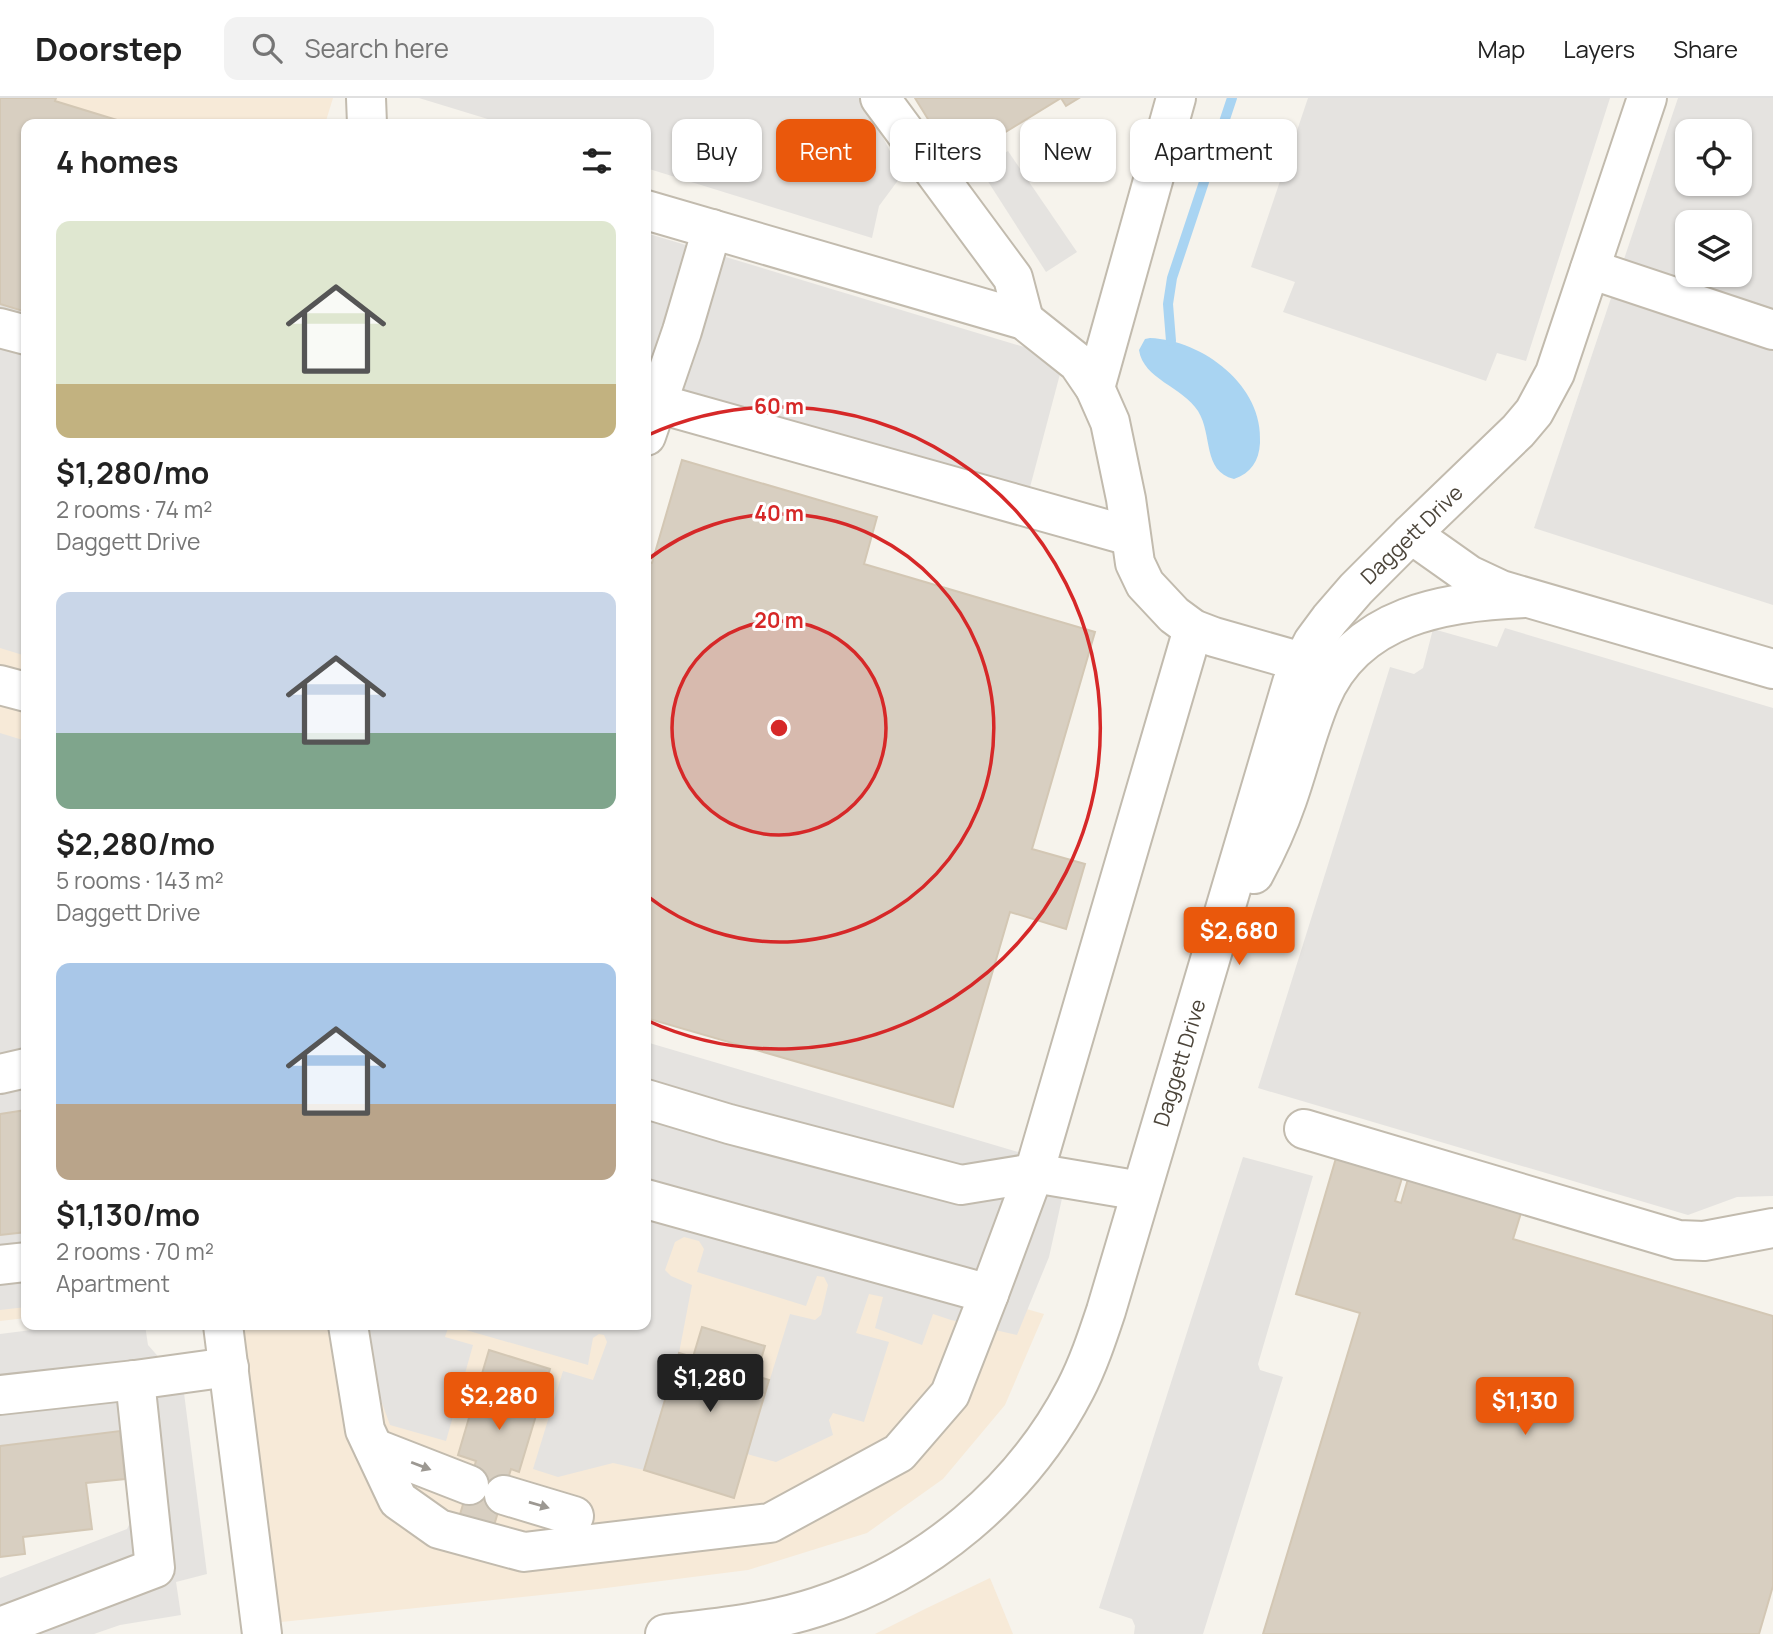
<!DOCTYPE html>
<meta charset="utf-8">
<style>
:root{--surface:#fff;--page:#f2f2f2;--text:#222;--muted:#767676;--line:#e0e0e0;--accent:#ea580c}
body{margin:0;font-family:Manrope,sans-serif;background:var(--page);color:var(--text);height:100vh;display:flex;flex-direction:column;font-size:26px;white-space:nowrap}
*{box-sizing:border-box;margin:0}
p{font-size:23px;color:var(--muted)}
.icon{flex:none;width:38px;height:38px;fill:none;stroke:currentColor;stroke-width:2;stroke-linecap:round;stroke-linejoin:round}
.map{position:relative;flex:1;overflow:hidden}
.side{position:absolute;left:21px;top:21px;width:630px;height:1211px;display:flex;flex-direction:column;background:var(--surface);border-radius:14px;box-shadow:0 2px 5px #0004}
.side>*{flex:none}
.guide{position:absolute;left:672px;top:21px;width:665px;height:63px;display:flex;gap:14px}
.tools{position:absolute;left:1675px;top:21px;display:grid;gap:14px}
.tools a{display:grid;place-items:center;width:77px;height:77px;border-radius:14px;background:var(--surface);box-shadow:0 2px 5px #0004;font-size:35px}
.price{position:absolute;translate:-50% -60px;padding:0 16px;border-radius:7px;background:var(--accent);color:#fff;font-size:23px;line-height:46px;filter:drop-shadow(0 2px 4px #0008)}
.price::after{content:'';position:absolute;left:50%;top:42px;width:21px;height:16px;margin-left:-10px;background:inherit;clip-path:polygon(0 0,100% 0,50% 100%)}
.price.selected{background:#222;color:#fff}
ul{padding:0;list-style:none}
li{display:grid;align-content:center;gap:14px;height:371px;padding:0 35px}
li span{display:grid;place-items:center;height:217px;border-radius:14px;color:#555}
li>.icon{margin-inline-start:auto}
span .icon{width:126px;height:126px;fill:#fffc;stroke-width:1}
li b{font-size:30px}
h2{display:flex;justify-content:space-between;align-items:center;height:84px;padding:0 35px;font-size:30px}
.pill{padding:0 24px;border-radius:14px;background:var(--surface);box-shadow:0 2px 5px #0004;font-size:24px;line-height:63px}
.pill.selected{background:var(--accent);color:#fff}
header{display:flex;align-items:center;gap:42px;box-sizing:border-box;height:98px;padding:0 35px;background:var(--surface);border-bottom:2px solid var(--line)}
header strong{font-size:33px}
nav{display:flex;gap:38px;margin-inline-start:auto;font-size:24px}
.search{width:490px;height:63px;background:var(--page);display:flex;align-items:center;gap:18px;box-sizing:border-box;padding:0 24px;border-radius:14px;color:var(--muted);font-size:26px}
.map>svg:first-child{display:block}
</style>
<header>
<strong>Doorstep</strong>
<div class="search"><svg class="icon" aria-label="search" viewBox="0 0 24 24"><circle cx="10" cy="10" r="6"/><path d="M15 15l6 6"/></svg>Search here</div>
<nav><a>Map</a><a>Layers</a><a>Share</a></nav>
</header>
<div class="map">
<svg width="1773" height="1536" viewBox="0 0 1773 1536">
<rect width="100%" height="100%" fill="#f6f3ec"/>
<g fill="#f7ead8">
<path d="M0,0H333L325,26H26V1220L0,1223Z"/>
<path d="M646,1101L1044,1216L1005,1307L943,1381L867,1435L748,1472L598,1491L262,1526L219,1227H646Z"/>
<path d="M990,1480L1013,1536H875L927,1510Z"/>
</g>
<g fill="#e5e3e0" fill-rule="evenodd">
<path d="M419,0H863L902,77L879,108L872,140L646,70V26H504Z"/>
<path d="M1308,0H1610L1526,263L1497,255L1486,283L1283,214L1295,184L1251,169Z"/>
<path d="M1678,0H1773V507L1534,430ZM1687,33H1740V86H1687ZM1687,124H1740V177H1687Z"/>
<path d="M1008,53L1077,154L1046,174L980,71Z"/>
<path d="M646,135L1064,261L1029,393L646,281Z"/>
<path d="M0,206L26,214V558L0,550Z"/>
<path d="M1505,530L1773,610V1098L1737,1099L1688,1117L1258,990L1390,569L1414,576L1423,570L1433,531L1497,549Z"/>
<path d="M0,635L26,643V1012L0,1016Z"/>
<path d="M646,944L1069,1069L1049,1159L1017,1237L951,1222L933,1216L922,1247L875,1230L883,1199L869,1196L856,1235L889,1244L864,1324L833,1315L829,1322L833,1337L776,1364L747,1356L790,1216L815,1222L821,1217L828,1187L824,1179L817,1178L806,1208L697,1174L704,1151L699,1143L684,1139L675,1144L665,1172L671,1178L692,1187L679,1255L644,1372L613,1365L558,1379L533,1371L563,1273L593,1282L607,1244L604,1237L599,1236L593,1240L588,1267L459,1230L460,1227H646Z"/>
<path d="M1243,1059L1313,1078L1258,1266L1260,1272L1283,1279L1203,1536H1134L1135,1528L1132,1521L1099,1510Z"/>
<path d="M26,1134V1209L0,1212V1137Z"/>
<path d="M71,1227H145L148,1247L183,1287L207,1476L176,1484L181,1517L120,1527L94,1536H0V1480L127,1431L131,1423L120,1333L0,1348V1236Z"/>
<path d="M370,1227H449L445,1239L473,1247L446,1343L390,1327L371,1275Z"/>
</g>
<path fill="#a9d4f2" d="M1150,240C1203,242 1264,288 1260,345C1259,363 1251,375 1234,381C1202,373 1213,337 1198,313C1183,289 1143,281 1139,252L1145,241Z"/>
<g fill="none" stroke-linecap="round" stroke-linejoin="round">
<path stroke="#a9d4f2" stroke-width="10" d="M1171,243L1168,206L1172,180L1232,0"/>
</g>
<g fill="#d8cfc1" stroke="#d3c7b4" stroke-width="2">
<path d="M0,0H56L55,3L130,26H26V214L0,206Z"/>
<path d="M915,0H1061L955,65Z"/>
<path d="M1061,0H1079L1066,8Z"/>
<path d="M682,362L877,419L864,466L1095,534L1032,751L1085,766L1066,831L1010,814L953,1009L646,920V463L652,465Z"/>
<path d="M26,1012V1134L0,1137V1016Z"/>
<path d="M1336,1060L1402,1080L1395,1103L1401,1105L1408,1081L1521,1115L1513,1141L1773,1218V1488L1759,1536H1263L1360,1215L1296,1196Z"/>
<path d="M702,1229L765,1248L756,1278L769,1282L734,1400L644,1372L679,1255L693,1259Z"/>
<path d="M489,1252L550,1271L519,1374L511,1371L492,1434L458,1423L476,1363L458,1357Z"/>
<path d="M120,1333L125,1381L86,1385L92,1431L23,1439L25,1456L0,1459V1348Z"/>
</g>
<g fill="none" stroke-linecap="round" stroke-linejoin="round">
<g stroke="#c2bbae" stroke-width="42">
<g id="minor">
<path d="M366,0L367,26"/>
<path d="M880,0L1013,180L1024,222"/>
<path d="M646,112L1024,222L1078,265L1095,290L1110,324L1126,401L1135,465L1145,486L1174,517L1193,531L1214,539L1302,564"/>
<path d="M1590,171L1773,232"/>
<path d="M0,230L26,237"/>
<path d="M1095,290L1176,0"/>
<path d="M656,305L1130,438"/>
<path d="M646,338L682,233L712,131"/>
<path d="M1411,436L1469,477L1501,492L1773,571"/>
<path d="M0,587L26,594"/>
<path d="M1254,776C1267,752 1278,728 1287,702C1299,668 1307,633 1321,600C1356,517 1446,503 1525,500"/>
<path d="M0,976L26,970"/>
<path d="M646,1001L729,1026L961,1087L1034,1075L1141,1093"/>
<path d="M1304,1031L1678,1142L1704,1143L1773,1130"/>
<path d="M646,1101L989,1196L1034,1075L1193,531"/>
<path d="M0,1167L26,1164"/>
<path d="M223,1227L262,1536"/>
<path d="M348,1227L365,1332L398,1402L439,1431L524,1454L770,1425L899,1355L950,1296L989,1196"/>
<path d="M0,1297L135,1282L229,1269"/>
<path d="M374,1350L469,1387"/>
<path d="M504,1397L574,1418"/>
<path d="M0,1529L155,1470L135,1282"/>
<path d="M665,1536C716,1530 768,1525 817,1509C926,1474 1022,1394 1075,1292C1088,1267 1097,1240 1106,1213L1292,585L1313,544L1330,521L1356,491L1411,436L1518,333L1534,314L1555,275L1647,0"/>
</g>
</g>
<use href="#minor" stroke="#fff" stroke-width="38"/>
</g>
<defs><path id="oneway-solid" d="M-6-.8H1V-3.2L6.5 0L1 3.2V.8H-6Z" transform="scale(1.75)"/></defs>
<g fill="#9c9892">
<use href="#oneway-solid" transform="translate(421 1368) rotate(21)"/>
<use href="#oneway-solid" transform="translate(539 1407) rotate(16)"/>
</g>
<circle cx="779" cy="630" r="107" fill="#d62828" fill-opacity=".12"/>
<g fill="none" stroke="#d62828" stroke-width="3.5">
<circle cx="779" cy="630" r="107"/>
<path d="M646 463A214 214 0 1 1 646 797"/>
<path d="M646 338A321 321 0 1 1 646 922"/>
</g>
<g text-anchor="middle" stroke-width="6" stroke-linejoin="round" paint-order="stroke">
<g font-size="21" fill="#4b4439" stroke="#fff">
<text transform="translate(1412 437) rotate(-44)" y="7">Daggett Drive</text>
<text transform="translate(1180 965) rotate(-73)" y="7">Daggett Drive</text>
</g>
</g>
<circle cx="779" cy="630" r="10" fill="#d62828" stroke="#fff" stroke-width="3.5"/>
<g font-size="21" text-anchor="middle" font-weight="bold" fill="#d62828" stroke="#fff" stroke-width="6" stroke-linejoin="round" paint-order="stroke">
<text x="779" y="316">60 m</text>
<text x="779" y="423">40 m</text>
<text x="779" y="530">20 m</text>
</g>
</svg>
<div class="tools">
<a><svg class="icon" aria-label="locate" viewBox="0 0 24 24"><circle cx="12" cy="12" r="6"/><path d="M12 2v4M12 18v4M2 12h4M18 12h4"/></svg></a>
<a><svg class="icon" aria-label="layers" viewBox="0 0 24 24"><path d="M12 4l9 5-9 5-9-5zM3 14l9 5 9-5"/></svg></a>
</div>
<b class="price" style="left:1239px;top:869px">$2,680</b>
<b class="price selected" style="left:710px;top:1316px">$1,280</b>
<b class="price" style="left:499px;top:1334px">$2,280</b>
<b class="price" style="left:1525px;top:1339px">$1,130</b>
<div class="guide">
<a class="pill">Buy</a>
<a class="pill selected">Rent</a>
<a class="pill">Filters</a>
<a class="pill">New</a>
<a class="pill">Apartment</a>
</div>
<section class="side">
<h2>4 homes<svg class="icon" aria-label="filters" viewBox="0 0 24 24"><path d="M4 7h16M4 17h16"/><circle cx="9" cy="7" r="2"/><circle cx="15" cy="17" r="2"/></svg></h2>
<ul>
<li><span style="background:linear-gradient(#dfe7d0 75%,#c2b280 0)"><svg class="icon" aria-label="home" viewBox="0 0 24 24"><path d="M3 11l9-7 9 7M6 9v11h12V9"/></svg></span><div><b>$1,280/mo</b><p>2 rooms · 74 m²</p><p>Daggett Drive</p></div></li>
<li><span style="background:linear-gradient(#c9d6e8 65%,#7fa58c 0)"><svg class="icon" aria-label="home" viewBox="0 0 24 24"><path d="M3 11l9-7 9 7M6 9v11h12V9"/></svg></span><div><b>$2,280/mo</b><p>5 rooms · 143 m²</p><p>Daggett Drive</p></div></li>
<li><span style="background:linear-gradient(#a9c7e8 65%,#b9a48a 0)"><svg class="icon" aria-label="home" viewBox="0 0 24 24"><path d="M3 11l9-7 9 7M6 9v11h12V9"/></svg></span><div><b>$1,130/mo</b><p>2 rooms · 70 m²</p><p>Apartment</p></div></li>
</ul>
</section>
</div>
